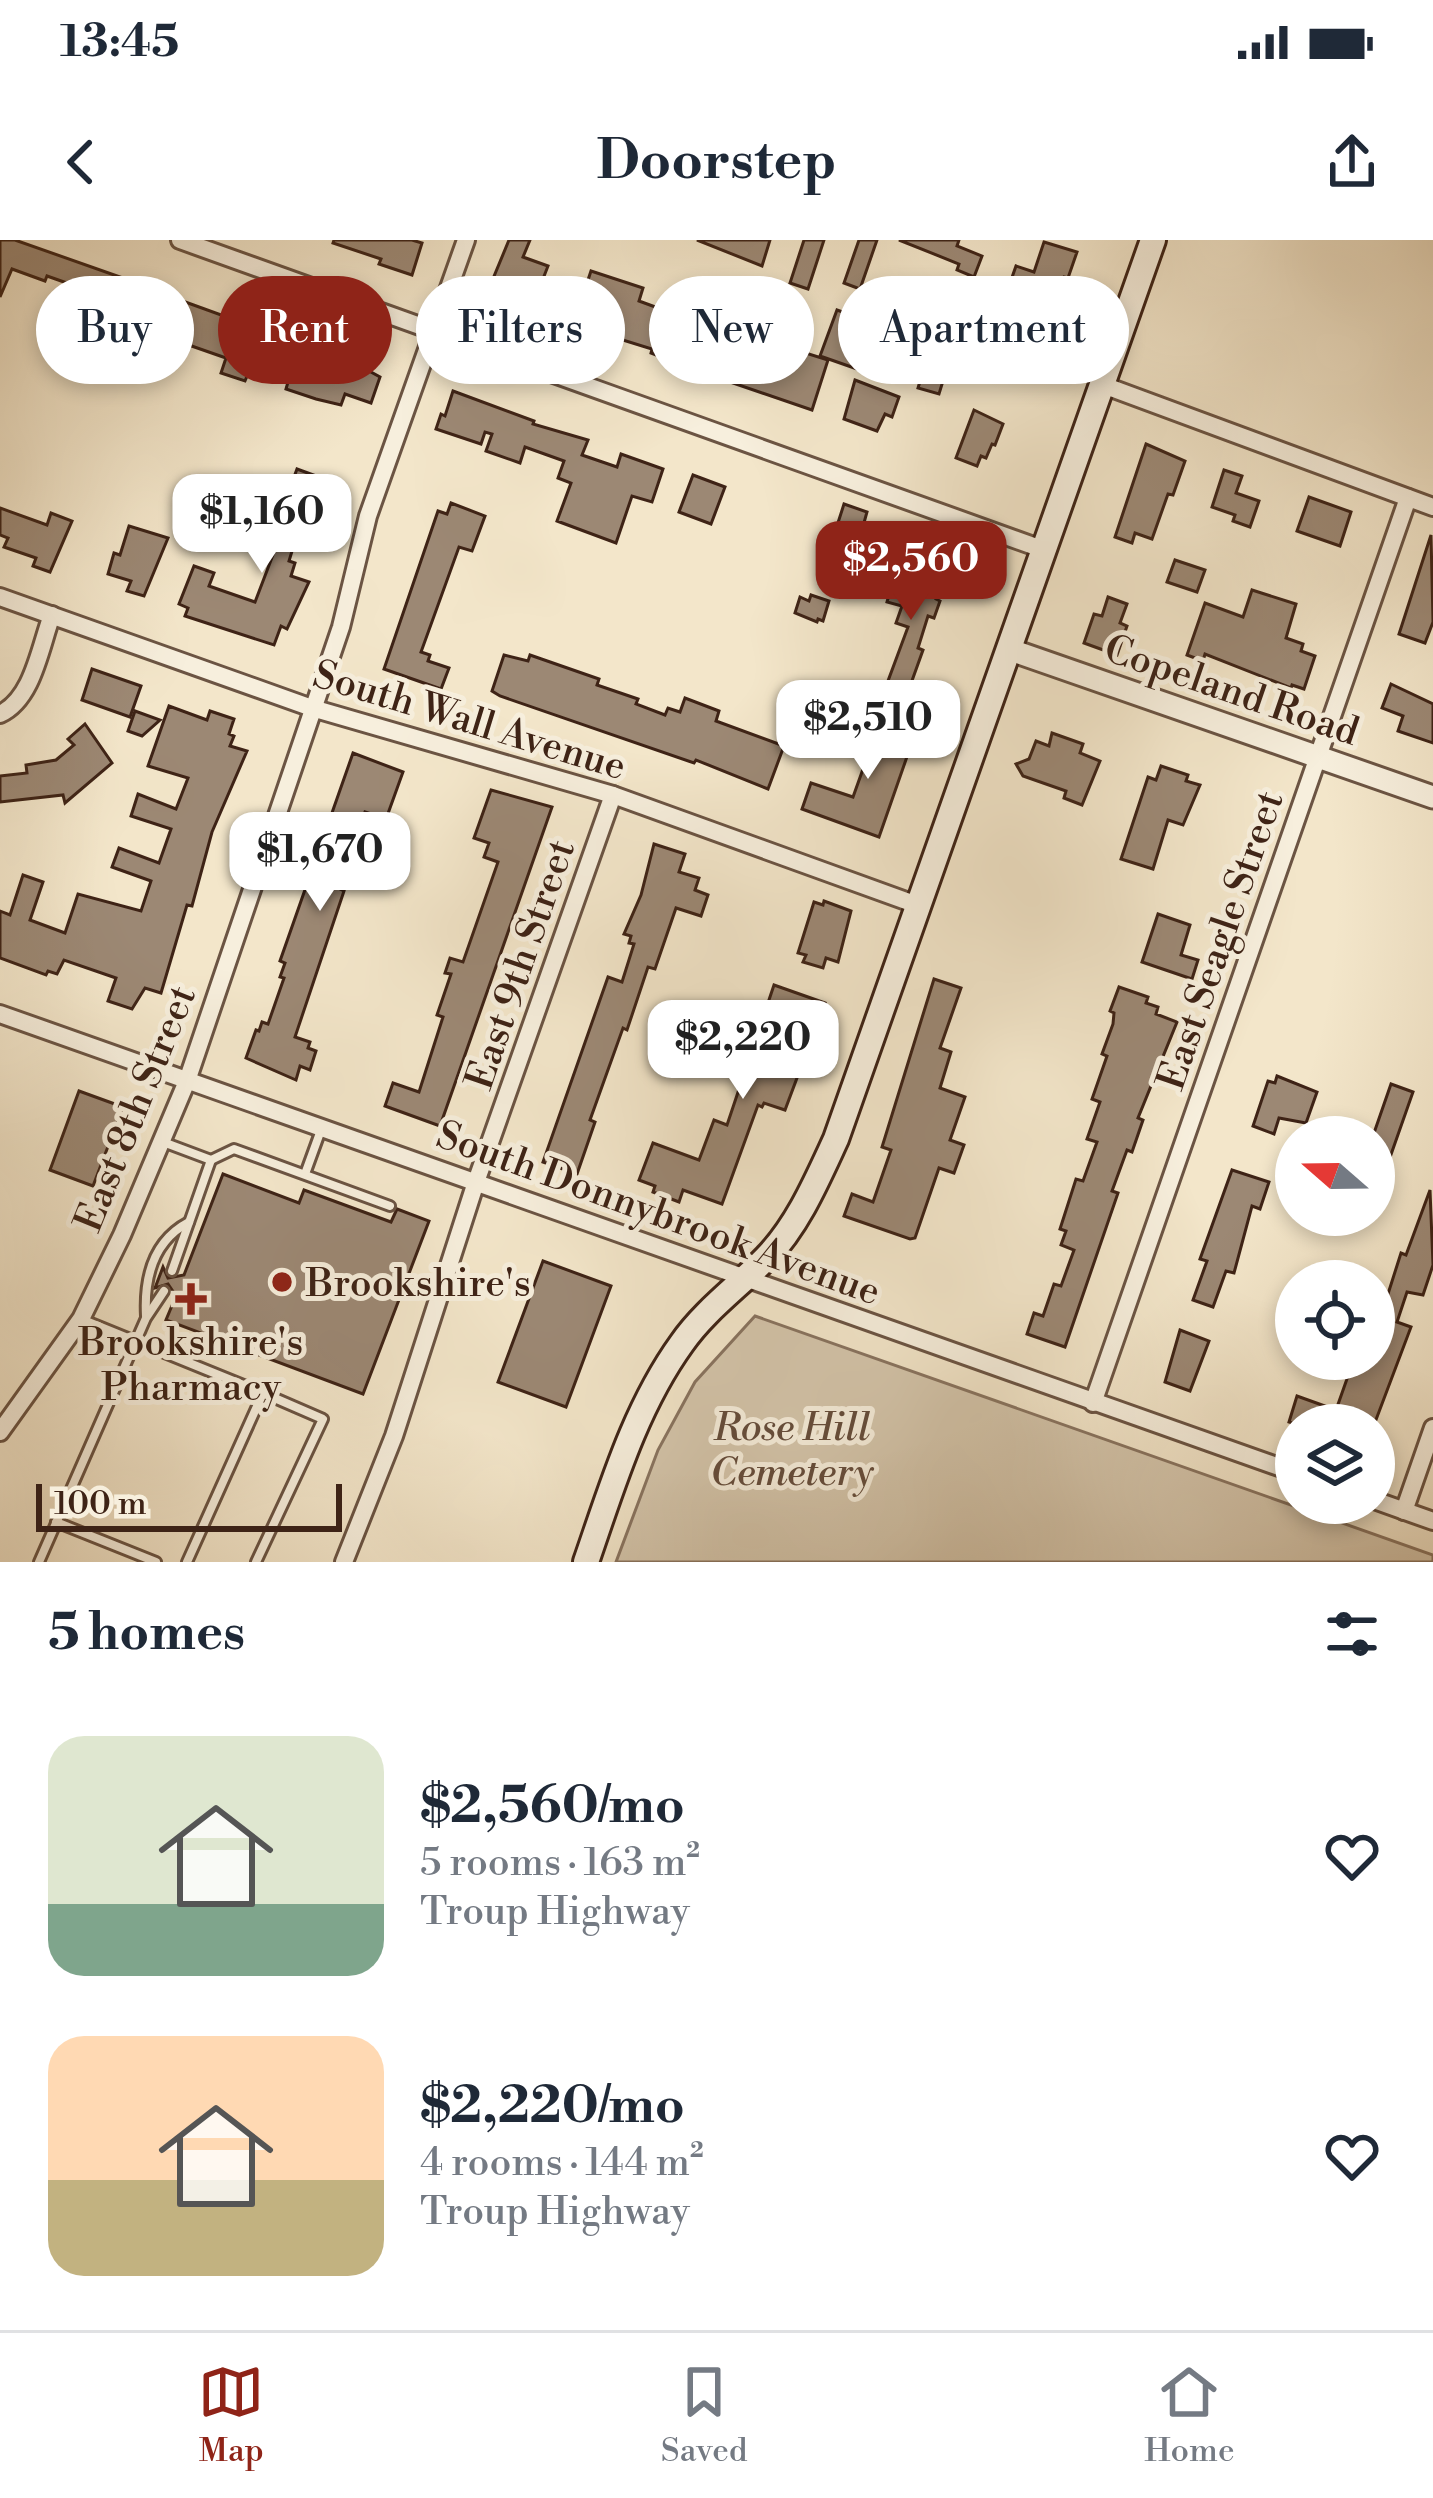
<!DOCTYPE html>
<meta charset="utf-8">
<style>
:root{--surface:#fff;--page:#f6f6f7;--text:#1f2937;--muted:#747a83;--line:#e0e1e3;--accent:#8f2418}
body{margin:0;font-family:"Libre Bodoni",serif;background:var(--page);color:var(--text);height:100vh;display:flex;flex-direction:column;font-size:45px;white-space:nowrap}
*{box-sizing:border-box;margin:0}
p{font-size:39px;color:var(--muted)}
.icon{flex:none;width:66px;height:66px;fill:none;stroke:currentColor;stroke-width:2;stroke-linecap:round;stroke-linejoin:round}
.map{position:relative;height:1322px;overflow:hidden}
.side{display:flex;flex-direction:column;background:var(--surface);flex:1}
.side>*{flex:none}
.banner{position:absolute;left:36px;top:36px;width:1362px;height:108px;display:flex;gap:24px}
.needle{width:78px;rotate:290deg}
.controls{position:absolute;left:1275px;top:876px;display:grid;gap:24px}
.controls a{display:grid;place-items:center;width:120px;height:120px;border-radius:50%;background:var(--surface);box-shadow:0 6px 18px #0003;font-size:60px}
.scale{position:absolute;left:36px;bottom:30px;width:306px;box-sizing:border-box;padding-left:12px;border:6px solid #3e2316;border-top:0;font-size:33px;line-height:42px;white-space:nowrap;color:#3e2316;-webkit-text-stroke:9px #f7efdd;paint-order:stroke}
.price{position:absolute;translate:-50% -102px;padding:0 27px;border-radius:24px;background:#fff;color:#222;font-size:39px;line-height:78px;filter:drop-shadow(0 3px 6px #0008)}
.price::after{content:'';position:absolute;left:50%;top:72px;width:36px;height:27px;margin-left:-18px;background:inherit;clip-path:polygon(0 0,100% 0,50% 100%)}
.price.on{background:var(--accent);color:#fff}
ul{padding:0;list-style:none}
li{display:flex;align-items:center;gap:36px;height:300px;padding:0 48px}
li span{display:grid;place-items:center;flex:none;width:336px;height:240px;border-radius:36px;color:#555}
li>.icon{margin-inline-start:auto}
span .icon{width:144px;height:144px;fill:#fffc;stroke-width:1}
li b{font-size:51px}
h2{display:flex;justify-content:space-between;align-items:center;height:144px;padding:0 48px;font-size:51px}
.pill{padding:0 42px;border-radius:54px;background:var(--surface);box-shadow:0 6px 18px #0003;font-size:42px;line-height:108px}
.pill.on{background:var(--accent);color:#fff}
.status{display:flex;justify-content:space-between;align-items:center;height:84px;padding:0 60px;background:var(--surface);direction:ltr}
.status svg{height:33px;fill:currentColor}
header{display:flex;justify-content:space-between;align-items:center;height:156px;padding:0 48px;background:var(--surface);font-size:54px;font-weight:700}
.tabs{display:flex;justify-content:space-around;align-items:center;height:168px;border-top:3px solid var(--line);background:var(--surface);font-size:33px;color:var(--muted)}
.tabs a{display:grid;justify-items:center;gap:6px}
.tabs .on{color:var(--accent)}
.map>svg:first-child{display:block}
</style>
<div class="status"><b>13:45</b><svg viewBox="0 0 49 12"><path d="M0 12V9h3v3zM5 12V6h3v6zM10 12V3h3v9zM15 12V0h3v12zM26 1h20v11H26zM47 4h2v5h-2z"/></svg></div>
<header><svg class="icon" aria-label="back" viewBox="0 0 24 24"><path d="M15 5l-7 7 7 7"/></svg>Doorstep<svg class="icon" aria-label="share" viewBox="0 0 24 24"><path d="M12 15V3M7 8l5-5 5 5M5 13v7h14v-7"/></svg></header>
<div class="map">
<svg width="1433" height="1322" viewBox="0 0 1433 1322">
<rect width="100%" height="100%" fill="#f3e6ca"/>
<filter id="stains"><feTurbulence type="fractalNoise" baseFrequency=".00167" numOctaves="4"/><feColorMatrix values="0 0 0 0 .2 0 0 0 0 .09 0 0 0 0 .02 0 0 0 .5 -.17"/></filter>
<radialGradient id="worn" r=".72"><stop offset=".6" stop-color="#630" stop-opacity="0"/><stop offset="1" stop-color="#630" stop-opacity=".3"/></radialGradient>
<path fill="#d4c5ab" stroke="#897460" stroke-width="3" d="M755,1076L1433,1315V1322H616L658,1210L695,1142Z"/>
<g fill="#9c8874" stroke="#3e2316" stroke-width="3">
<path d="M0,0H15L120,37L118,44L153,56L155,51L260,89L259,93L361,123L360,126L380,137L371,163L345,154L341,165L316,159L286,149L288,142L250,129L245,141L221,133L226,118L183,103L180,112L163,107L168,93L109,72L103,84L86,78L88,72L82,70L84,66L75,63L81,48L47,36L45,41L12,29L0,57Z"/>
<path d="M334,0H412L422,3L412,35L379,24L381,19L333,3Z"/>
<path d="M509,0H530L523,17L548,26L534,62L524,58L522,66L499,57L501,51L490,46Z"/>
<path d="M697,0H770L762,26Z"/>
<path d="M804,0H824L808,49L790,43Z"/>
<path d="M859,0H877L860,49L844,43Z"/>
<path d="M899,0H959L957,6L982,16L974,37L957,30L959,24Z"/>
<path d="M1044,2L1077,12L1068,38L1064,37L1061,44L1057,42L1045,75L1059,80L1053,107L1049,106L1045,115L1001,102L1021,49L1009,46L1016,26L1034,32Z"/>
<path d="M591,31L643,48L639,61L669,72L668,75L756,108L752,120L782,131L790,108L828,120L812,170L698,131L651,113L652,109L584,88L593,59L583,55Z"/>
<path d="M898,44L914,50L907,72L891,66Z"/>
<path d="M837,70L854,76L850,87L872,95L860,130L820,116Z"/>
<path d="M926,121L947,128L939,154L918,148Z"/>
<path d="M855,140L899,157L892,177L885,174L877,191L844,179Z"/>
<path d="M453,151L534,181L533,184L588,200L582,215L617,227L621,214L663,229L652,262L632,256L616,303L557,281L571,243L558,238L564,221L525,207L520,223L486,211L492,194L485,192L481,204L436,189L441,174L445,176Z"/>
<path d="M974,170L1003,184L995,205L992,204L986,218L981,216L977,226L956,218Z"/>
<path d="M1146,204L1185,221L1173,255L1168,254L1152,299L1135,293L1132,303L1115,297Z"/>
<path d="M297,229L327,240L308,292L299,288L289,321L295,323L291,336L309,342L287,389L281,386L274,405L185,376L188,368L179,364L194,326L214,333L209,346L255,362L279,299L272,297Z"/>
<path d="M1224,230L1242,236L1236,253L1259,261L1250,287L1233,281L1235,275L1212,267Z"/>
<path d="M693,235L725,247L711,284L679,272Z"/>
<path d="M1309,257L1351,272L1340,306L1297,291Z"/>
<path d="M451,263L485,276L472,311L459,307L421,412L430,415L428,421L449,428L441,449L384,429L438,271L447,274Z"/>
<path d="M844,264L867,272L862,290L856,288L853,295L836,289Z"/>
<path d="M0,268L47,285L51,273L72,281L50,332L33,326L36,318L4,307L8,298L0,295Z"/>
<path d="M129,286L168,298L144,356L127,351L131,341L108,334L114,313L120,315Z"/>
<path d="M1431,295L1433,382L1425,403L1399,394Z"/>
<path d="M1175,320L1205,330L1197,352L1167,342Z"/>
<path d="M895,333L940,347L936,359L940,361L934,378L928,376L918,408L923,410L909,449L888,441L908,387L896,383L902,366L887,362Z"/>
<path d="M1252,350L1296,364L1286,398L1303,404L1301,411L1315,416L1304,449L1292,445L1291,448L1205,414L1203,421L1187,415L1205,363L1243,377Z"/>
<path d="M811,355L829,361L823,381L818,379L817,382L795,373L800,357L809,361Z"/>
<path d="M1108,357L1127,364L1120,383L1127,386L1117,415L1084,403L1094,374L1102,376Z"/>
<path d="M504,415L528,421L530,415L599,439L597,445L638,459L636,464L665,475L668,468L680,472L685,458L719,471L716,481L784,506L768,549L696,520L694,523L500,456L492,451Z"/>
<path d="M92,429L141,446L130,477L82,460Z"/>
<path d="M1391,444L1433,464V503L1398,491L1403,476L1382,468Z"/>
<path d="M796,445L816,451L808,477L788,471Z"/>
<path d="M169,466L207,480L210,471L234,479L229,494L234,496L230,506L247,511L212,592L192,666L187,665L161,753L145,748L132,769L108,761L116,738L64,720L57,734L48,731L46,735L0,718V671L10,675L23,635L43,642L30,680L65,693L78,654L141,671L151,641L112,627L119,608L159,623L171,589L131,576L138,554L176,569L188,538L148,526Z"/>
<path d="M135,471L160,480L142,496L128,491Z"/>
<path d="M882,476L917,488L879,597L802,569L811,543L853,557Z"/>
<path d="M85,484L112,523L65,563L63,555L0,562V536L27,533L26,525L56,520L74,505L68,499Z"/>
<path d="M1052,493L1083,504L1080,513L1100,521L1082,565L1064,558L1066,551L1023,536L1016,524L1029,519L1036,501L1049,506Z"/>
<path d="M353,513L403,532L386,579L365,572L340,649L344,651L295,797L310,802L308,808L316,811L310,830L300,826L296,840L246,818L256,790L259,791L262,782L268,784L284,738L280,737L285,723L280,721Z"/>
<path d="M1161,526L1188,535L1186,541L1200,545L1183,585L1168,580L1153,629L1121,619L1148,537L1156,540Z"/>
<path d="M491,550L552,567L440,886L385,866L393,843L419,852L443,777L437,775L451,734L445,733L450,718L463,722L498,622L484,617L489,603L474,598Z"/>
<path d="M654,604L685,614L679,632L699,638L695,650L708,655L701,676L676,668L655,729L648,727L627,790L623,788L590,880L595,882L577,934L543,922L608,737L622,742L634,704L629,703L631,696L624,694L641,655Z"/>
<path d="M824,661L851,671L838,722L826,718L823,728L803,722L806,715L798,713L814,662L823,665Z"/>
<path d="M1158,674L1190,685L1181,715L1198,720L1192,739L1142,722Z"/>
<path d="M934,739L961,748L940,808L951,812L940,848L965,857L950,900L964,905L954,933L939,928L915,998L910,999L844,976L852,954L873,962L891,910L882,907Z"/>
<path d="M774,745L825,763L785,870L764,863L762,867L758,865L722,964L683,950L679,962L653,952L655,946L639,940L653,903L699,920L714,880L727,885Z"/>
<path d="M1119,747L1148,757L1146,763L1158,767L1156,774L1177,782L1138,878L1143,880L1132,912L1127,910L1112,951L1118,953L1065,1107L1027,1094L1034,1073L1043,1076L1054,1044L1061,1046L1074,1010L1061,1005L1066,991L1060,989L1076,939L1083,941L1097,902L1087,899L1100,862L1092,859L1107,816L1102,814L1113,784L1114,773L1110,771Z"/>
<path d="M1277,836L1317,852L1306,883L1279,878L1274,894L1253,886L1268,841L1275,843Z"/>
<path d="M1391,844L1413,852L1388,923L1374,918V893Z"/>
<path d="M79,851L123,867L93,946L50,930Z"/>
<path d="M1232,930L1269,942L1260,969L1252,966L1234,1033L1226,1031L1213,1067L1193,1060L1207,1021L1200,1019Z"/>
<path d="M223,934L299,963L304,950L391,982L397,969L429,981L363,1154L166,1080L176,1056L168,1044L155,1048L163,1027L168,1038L184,1035Z"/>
<path d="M1430,950L1433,1025L1423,1055L1407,1052L1397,1082L1411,1087L1374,1185H1299L1289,1182L1297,1156L1336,1170L1354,1119H1374V1074L1381,1076L1401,1013L1406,1015Z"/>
<path d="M543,1021L611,1046L566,1167L498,1142Z"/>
<path d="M1180,1090L1209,1101L1190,1151L1165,1142Z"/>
</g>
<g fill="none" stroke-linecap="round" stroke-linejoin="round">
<g stroke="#6b5443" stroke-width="14">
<g id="service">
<path d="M163,902L211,920L172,1031"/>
<path d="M211,920L234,909L390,966"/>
<path d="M305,934L321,890"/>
<path d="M146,1076C144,1038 153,1001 189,982"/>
<path d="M81,1079L263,1153L187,1322"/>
<path d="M56,1282L156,1322"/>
<path d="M39,1322L146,1078L164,1051"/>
<path d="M256,1322L323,1179L263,1153"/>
</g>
</g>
<g stroke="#6b5443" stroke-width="22">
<g id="minor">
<path d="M180,0L1042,309"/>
<path d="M1103,145L1433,267"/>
<path d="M0,357L312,468L613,555L920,666"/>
<path d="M0,474C33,459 40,407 52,375"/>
<path d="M0,774L1296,1233"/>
<path d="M1093,1163L1408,258"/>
<path d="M0,1192L81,1079L122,995L187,841L341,387L368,276L466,0"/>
<path d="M1374,1260L1433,1281"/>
<path d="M1404,1271L1433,1188"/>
<path d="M344,1322L394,1196L476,942L613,555"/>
</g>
</g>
<g stroke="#6b5443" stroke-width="27">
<path id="tertiary" d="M1008,409L1433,557"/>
</g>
<g stroke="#3e2316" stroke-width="30">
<path id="secondary" d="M586,1322C612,1247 635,1168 682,1103C705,1070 739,1046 766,1018C798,985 817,940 836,899L1153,0"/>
</g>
<use href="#service" stroke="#f7efdd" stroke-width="8"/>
<use href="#minor" stroke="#f7efdd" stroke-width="16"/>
<use href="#tertiary" stroke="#f7efdd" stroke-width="21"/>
<use href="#secondary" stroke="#f7efdd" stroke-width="24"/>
</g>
<g fill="#8f2418" stroke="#f7efdd" stroke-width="4.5">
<circle cx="282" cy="1042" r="12"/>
<path d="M185 1041h12v12h12v12h-12v12h-12v-12h-12v-12h12z"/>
</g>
<g text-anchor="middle" stroke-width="10" stroke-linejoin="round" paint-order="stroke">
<g font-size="39" fill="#3e2316" stroke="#f7efdd">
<text transform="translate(1232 449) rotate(19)" y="14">Copeland Road</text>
<text transform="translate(470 479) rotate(17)" y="14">South Wall Avenue</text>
<text transform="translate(1219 700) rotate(-71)" y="14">East Seagle Street</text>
<text transform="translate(519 724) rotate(-71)" y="14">East 9th Street</text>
<text transform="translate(134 868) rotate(-68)" y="14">East 8th Street</text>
<text transform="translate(659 972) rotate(20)" y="14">South Donnybrook Avenue</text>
</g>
<g font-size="39" fill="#3e2316" stroke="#f7efdd" text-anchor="start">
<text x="306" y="1056">Brookshire's</text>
<text x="191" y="1115" text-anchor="middle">Brookshire's<tspan x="191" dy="45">Pharmacy</tspan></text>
</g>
<g font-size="39" font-style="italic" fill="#644c3b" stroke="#f7efdd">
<text x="792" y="1200">Rose Hill<tspan x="792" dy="45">Cemetery</tspan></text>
</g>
</g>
<rect width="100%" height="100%" filter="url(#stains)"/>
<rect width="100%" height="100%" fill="url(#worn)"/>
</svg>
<div class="controls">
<a><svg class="needle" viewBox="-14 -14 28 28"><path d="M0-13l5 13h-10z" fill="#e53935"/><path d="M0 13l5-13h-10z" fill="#747a83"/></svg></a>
<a><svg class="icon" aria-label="locate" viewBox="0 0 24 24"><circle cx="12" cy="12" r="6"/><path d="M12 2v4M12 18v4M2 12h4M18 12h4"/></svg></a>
<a><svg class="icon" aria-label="layers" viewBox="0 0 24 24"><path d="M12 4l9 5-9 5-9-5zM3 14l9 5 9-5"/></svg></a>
</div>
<div class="scale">100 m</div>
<b class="price" style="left:262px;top:336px">$1,160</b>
<b class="price on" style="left:911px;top:383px">$2,560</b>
<b class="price" style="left:868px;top:542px">$2,510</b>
<b class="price" style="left:320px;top:674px">$1,670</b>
<b class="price" style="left:743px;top:862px">$2,220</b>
<div class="banner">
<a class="pill">Buy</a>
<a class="pill on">Rent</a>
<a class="pill">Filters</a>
<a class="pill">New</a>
<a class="pill">Apartment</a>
</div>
</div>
<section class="side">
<h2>5 homes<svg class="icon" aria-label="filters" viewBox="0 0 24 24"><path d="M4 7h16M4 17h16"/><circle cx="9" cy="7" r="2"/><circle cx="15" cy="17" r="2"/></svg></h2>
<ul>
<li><span style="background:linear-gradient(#dfe7d0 70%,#7fa58c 0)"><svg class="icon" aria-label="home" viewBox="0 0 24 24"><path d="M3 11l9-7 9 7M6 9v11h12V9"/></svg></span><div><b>$2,560/mo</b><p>5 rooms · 163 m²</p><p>Troup Highway</p></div><svg class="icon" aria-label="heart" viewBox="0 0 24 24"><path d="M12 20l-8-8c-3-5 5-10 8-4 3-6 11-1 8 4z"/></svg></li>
<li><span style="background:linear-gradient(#ffd9b3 60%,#c2b280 0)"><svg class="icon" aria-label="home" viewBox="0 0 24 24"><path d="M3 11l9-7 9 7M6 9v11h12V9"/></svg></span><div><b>$2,220/mo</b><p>4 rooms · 144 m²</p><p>Troup Highway</p></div><svg class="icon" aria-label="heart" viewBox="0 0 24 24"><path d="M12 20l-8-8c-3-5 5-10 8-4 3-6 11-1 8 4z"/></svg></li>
</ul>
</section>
<nav class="tabs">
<a class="on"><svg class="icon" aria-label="map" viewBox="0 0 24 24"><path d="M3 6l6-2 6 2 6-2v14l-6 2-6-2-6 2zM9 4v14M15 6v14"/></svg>Map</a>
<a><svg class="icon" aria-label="saved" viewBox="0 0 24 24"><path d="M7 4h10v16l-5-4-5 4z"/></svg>Saved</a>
<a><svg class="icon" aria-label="home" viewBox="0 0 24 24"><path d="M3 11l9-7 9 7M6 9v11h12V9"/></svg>Home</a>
</nav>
